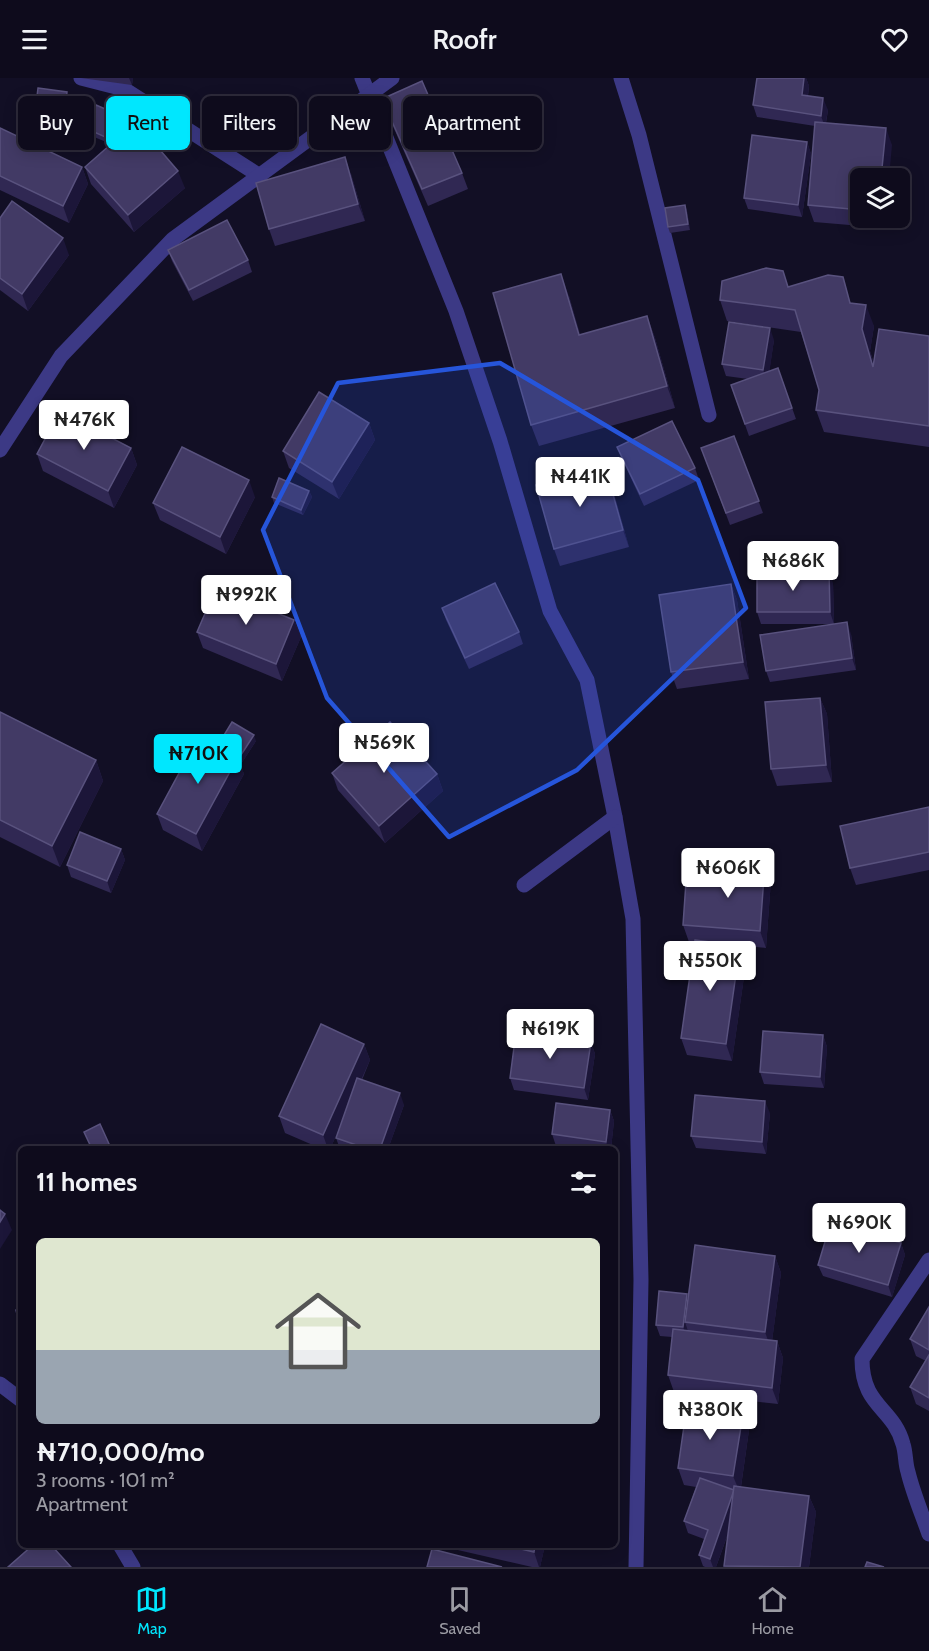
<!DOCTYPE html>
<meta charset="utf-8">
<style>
:root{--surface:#0e0b1c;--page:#171425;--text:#f1f3f6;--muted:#9b9ba3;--line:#2e2b3b;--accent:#00e7fe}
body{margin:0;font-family:Cabin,sans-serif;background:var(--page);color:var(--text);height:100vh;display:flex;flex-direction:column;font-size:22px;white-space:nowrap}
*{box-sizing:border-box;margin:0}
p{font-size:20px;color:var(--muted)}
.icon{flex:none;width:33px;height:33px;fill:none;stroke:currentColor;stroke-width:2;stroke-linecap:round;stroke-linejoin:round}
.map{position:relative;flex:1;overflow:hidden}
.panel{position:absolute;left:18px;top:1068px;width:600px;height:402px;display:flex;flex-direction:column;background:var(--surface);border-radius:9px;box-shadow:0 3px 15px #0003,0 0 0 2px var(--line)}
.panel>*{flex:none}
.banner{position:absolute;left:18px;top:18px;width:600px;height:54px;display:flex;gap:12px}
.tools{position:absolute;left:850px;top:90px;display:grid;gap:12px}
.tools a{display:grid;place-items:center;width:60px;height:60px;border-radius:9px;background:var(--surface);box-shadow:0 3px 15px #0003,0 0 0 2px var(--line);font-size:30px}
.price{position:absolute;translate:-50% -51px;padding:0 14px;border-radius:6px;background:#fff;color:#222;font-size:20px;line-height:39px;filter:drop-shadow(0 2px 3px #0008)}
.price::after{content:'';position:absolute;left:50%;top:36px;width:18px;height:14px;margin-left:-9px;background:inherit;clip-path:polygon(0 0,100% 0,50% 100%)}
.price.active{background:var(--accent);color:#111}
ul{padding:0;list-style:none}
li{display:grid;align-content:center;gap:12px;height:318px;padding:0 18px}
li span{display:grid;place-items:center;height:186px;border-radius:9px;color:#555}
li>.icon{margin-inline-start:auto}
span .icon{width:108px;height:108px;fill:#fffc;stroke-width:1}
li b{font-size:26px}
h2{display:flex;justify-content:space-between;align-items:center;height:72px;padding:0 18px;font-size:26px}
.chip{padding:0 21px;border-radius:9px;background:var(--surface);box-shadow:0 3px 15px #0003,0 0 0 2px var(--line);font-size:21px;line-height:54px}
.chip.active{background:var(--accent);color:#111}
header{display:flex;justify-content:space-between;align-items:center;height:78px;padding:0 18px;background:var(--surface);font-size:27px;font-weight:600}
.menu{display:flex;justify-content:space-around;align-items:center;height:84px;border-top:2px solid var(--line);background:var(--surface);font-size:16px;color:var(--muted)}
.menu a{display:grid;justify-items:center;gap:3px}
.menu .active{color:var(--accent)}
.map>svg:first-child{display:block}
</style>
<header><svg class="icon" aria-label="menu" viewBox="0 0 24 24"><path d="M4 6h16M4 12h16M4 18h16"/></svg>Roofr<svg class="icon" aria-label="heart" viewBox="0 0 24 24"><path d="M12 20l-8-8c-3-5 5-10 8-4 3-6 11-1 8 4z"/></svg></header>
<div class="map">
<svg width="929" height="1489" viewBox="0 0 929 1489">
<rect width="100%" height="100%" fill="#120f25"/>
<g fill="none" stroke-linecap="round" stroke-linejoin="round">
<g stroke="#3c3985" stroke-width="15">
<path d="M81,0L124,11L260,98"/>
<path d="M362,0L456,233L500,363L550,533L587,602L615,739L633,841L641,1202L636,1489"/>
<path d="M621,0L639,57L709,337"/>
<path d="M0,372L61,278L173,161L392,0"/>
<path d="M524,807L615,739"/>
<path d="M929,1182L862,1281C862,1329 893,1329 903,1366C906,1375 905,1385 908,1394C913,1415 922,1436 929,1456"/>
<path d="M0,1306L21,1322"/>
<path d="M120,1467L133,1489"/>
</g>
</g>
<g fill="#302853">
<path d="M81,0H133L132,7Z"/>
<path d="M757,0H806L809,8L808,18L828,32L826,45L892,67L861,100V140H886L885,150L814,144L808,127L815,48L757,39L753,27Z"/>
<path d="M69,20L66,45L37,41L35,35Z"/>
<path d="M382,21L462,95L468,111L428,128L388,37Z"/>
<path d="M126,40L128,46L125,54L185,110L134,154L91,106L85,89L111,66L87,56L85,50Z"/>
<path d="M0,50L82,89L88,106L69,145L0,112Z"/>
<path d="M807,64L811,76L802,139L748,131L744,120Z"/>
<path d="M351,96L365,143L275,168L269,151Z"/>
<path d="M685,127L687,133L690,152L670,155L668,149Z"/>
<path d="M0,140L69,177L28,233L0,212Z"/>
<path d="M168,172L248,182L252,194L193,223L172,183Z"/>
<path d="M783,193L788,209L852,225L874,248L870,273L874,285L929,258V369L824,354L816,332L819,312L801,254L727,243L720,222Z"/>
<path d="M569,218L580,257L647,238L655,260L675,330L539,368L531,347Z"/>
<path d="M774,262L769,294L778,290L796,341L749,358L731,307L748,301L726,298L722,286Z"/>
<path d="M369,345L375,362L339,421L289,390L283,373Z"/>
<path d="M734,358L763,435L730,447L701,370Z"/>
<path d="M617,369L695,390L699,402L644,428L622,381Z"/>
<path d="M131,370L137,387L114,430L43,393L37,376Z"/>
<path d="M611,405L629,469L560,488L554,471Z"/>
<path d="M309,413L312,419L303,437L274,425L272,419Z"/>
<path d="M255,419L226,476L160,442L153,425Z"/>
<path d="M833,505L834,546H761L757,534Z"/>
<path d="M731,506L737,522L749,601L677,611L671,594Z"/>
<path d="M442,530L519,554L523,566L469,591L446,542Z"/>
<path d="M294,542L301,559L282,603L203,570L197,554Z"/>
<path d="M851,556L856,592L770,604L766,593Z"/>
<path d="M820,620L827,636L832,704L777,708L771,691Z"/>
<path d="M0,634L96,682L103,703L60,789L0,759Z"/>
<path d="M256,663L241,686H240L244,696L202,773L163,752L157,736L218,669V667Z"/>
<path d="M332,695L437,696L443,713L385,765L338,712Z"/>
<path d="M929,729V792L856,807L850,790Z"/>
<path d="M121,771L125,782L111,815L71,799L67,787Z"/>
<path d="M771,802L766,870L735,867L746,885L732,983L687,977L681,960L695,864H689L683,847L724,807Z"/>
<path d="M823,957L827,969L824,1010L764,1006L760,994Z"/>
<path d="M591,964L595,976L588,1022L514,1012L510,1000Z"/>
<path d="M364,966L370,982L362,1002L404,1027L388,1071H340L336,1060L339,1051L330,1071H322L285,1055L279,1038Z"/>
<path d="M610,1032L614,1043L611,1071H578L556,1068L552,1056Z"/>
<path d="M770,1035L766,1076L696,1070L691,1058Z"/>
<path d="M901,1165L905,1177L892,1219L823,1198L818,1187Z"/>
<path d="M775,1178L781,1195L772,1263H777L783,1280L778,1326L674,1314L668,1297L672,1259L660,1258L656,1247L688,1220Z"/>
<path d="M929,1229V1333L916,1326L910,1309L926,1283L916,1278L910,1261Z"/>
<path d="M743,1336L749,1352L741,1409L809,1418L816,1434L809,1489H724L729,1453L716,1489H705L703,1488L699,1477L704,1461L688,1455L684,1443L696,1409L684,1407L678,1390Z"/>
<path d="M436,1467H545L540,1489H532Z"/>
</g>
<g fill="#1c1639">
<path d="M129,0H133L132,7Z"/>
<path d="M804,0H806L809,8L806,28L802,17Z"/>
<path d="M67,14L69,20L66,45L64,39Z"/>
<path d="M823,20L828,32L825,49L821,38Z"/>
<path d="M126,40L128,46L118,69L116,64Z"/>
<path d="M886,50L892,67L889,100H881Z"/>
<path d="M807,64L811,76L802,139L798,127Z"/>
<path d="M345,79L351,96L365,143L358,126Z"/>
<path d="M82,89L88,106L69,145L63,128Z"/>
<path d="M178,93L185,110L134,154L128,137Z"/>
<path d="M685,127L687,133L690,152L688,146Z"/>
<path d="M881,140H886L885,150Z"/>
<path d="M63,160L69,177L28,233L22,216Z"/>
<path d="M561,196L569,218L587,279L579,257Z"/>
<path d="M866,227L874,248L870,273L881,310L873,289L862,251Z"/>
<path d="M647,238L655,260L675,330L667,308Z"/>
<path d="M770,250L774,262L768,304L763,292Z"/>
<path d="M369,345L375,362L339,421L332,404Z"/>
<path d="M131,370L137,387L114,430L108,413Z"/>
<path d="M605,388L611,405L629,469L623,452Z"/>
<path d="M249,402L255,419L226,476L220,459Z"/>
<path d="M309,413L312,419L303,437L301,432Z"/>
<path d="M829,493L833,505L834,546L830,534Z"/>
<path d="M731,506L737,522L749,601L743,584Z"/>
<path d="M294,542L301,559L282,603L276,586Z"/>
<path d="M847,544L851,556L856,592L852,580Z"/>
<path d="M820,620L827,636L832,704L826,687Z"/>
<path d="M254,657L256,663L241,686L239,680Z"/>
<path d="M238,679L244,696L202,773L196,756Z"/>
<path d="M96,682L103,703L60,789L52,768Z"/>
<path d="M437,696L443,713L385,765L379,748Z"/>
<path d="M121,771L125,782L111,815L107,803Z"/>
<path d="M765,785L771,802L766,870L760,853Z"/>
<path d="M740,868L746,885L732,983L726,966Z"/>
<path d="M823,957L827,969L824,1010L820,999Z"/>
<path d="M591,964L595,976L588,1022L584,1010Z"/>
<path d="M364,966L370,982L330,1071H328L323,1057Z"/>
<path d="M400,1015L404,1027L388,1071H380Z"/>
<path d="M765,1023L770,1035L766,1076L762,1064Z"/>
<path d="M610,1032L614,1043L611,1071H609L606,1064Z"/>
<path d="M5,1136L12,1152L0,1171V1144Z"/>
<path d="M901,1165L905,1177L892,1219L888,1207Z"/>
<path d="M775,1178L781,1195L771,1271L765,1254Z"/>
<path d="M687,1216L691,1228L685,1244L688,1253V1261L683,1249Z"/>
<path d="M777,1263L783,1280L778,1326L772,1310Z"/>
<path d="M743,1336L749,1352L740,1415L733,1398Z"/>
<path d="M734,1412L739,1424L716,1489H713L710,1481Z"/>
<path d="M809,1418L816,1434L809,1489H800Z"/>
<path d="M535,1467H545L540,1489H539L534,1474Z"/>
</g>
<g fill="#423a65" stroke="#59527e" stroke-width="1.5">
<path d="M757,0H804L802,17L823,20L821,38L753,27Z"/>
<path d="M422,3L462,95L422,111L382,21Z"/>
<path d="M38,10L67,14L64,39L35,35Z"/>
<path d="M96,27L126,40L117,61L114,63L85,50Z"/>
<path d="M136,44L178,93L128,137L85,89Z"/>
<path d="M815,44L886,50L881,100H861V132L808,127Z"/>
<path d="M0,50L82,89L63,128L0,98Z"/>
<path d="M752,57L807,64L798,127L744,120Z"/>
<path d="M345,79L358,126L269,151L256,105Z"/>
<path d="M12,123L63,160L22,216L0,200V140Z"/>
<path d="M685,127L688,146L668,149L665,130Z"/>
<path d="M227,142L248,182L189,212L168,172Z"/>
<path d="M766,190L783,193L788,209L828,197L843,199L850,225L866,227L862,251L873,289L879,251L929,258V348L816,332L819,312L795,232L720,222L722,203Z"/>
<path d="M561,196L579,257L647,238L667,308L531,347L493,215Z"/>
<path d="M729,244L770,250L763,292L722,286Z"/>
<path d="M778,290L792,330L745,346L731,307Z"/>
<path d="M319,314L369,345L332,404L283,373Z"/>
<path d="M60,333L131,370L108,413L37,376Z"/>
<path d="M672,343L695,390L640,416L617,369Z"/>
<path d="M734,358L759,423L726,435L701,370Z"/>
<path d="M182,369L249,402L220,459L153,425Z"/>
<path d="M605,388L623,452L554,471L536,407Z"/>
<path d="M279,400L309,413L301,432L272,419Z"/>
<path d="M829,493L830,534H757V494Z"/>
<path d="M495,505L519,554L465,580L442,530Z"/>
<path d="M731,506L743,584L671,594L659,517Z"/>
<path d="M216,510L294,542L276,586L197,554Z"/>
<path d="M847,544L852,580L766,593L760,557Z"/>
<path d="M820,620L826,687L771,691L765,624Z"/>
<path d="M0,634L96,682L52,768L0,742Z"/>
<path d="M232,644L254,657L239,680L218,667Z"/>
<path d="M390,644L437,696L379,748L332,695Z"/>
<path d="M199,658L238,679L196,756L157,736Z"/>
<path d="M929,729V774L850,790L840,748Z"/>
<path d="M80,754L121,771L107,803L67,787Z"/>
<path d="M726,782L765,785L760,853L683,847L686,804L724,807Z"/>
<path d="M695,862L740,868L726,966L681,960Z"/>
<path d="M321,946L364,966L323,1057L279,1038Z"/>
<path d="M763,953L823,957L820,999L760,994Z"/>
<path d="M516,954L591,964L584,1010L510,1000Z"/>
<path d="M357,1000L400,1015L380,1071H368L336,1060Z"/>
<path d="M695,1017L765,1023L762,1064L691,1058Z"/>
<path d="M556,1025L610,1032L606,1064L552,1056Z"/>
<path d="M100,1046L110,1068L103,1071H92L84,1054Z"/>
<path d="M0,1132L5,1136L0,1144Z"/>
<path d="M831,1144L901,1165L888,1207L818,1187Z"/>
<path d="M695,1167L775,1178L765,1254L685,1244Z"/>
<path d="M659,1213L687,1216L683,1249L656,1247Z"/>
<path d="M929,1229V1272L910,1261Z"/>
<path d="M21,1231V1252L16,1232Z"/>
<path d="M673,1251L777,1263L772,1310L668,1297Z"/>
<path d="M929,1277V1320L910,1309Z"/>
<path d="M687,1327L743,1336L733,1398L678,1390Z"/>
<path d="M700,1400L734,1412L710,1481L699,1477L708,1452L684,1443Z"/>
<path d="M734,1408L809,1418L800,1489L724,1488Z"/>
<path d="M33,1467H51L71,1489H8Z"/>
<path d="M504,1467H535L534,1474Z"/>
<path d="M432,1471L502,1489H427Z"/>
<path d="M867,1484L884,1489H865Z"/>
</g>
<path fill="#2655da" fill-opacity="0.2" stroke="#2655da" stroke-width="4.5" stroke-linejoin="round" d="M500,285L698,402L746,530L577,692L449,759L327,620L263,452L338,305Z"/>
</svg>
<div class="tools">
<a><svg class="icon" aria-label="layers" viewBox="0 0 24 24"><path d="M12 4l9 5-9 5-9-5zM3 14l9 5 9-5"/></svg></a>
</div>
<b class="price" style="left:84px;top:373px">₦476K</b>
<b class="price" style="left:580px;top:430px">₦441K</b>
<b class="price" style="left:793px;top:514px">₦686K</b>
<b class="price" style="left:246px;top:548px">₦992K</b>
<b class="price" style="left:384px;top:696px">₦569K</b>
<b class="price active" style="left:198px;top:707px">₦710K</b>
<b class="price" style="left:728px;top:821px">₦606K</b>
<b class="price" style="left:710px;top:914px">₦550K</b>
<b class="price" style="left:550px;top:982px">₦619K</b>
<b class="price" style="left:859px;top:1176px">₦690K</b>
<b class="price" style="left:710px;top:1363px">₦380K</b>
<div class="banner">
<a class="chip">Buy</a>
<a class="chip active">Rent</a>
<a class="chip">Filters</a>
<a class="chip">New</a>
<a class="chip">Apartment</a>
</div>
<section class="panel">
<h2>11 homes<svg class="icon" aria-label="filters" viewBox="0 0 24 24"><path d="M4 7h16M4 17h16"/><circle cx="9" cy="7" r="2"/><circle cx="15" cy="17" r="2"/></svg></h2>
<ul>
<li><span style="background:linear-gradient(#dfe7d0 60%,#9aa5b1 0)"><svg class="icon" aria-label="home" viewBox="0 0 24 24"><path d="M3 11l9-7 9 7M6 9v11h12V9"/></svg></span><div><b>₦710,000/mo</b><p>3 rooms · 101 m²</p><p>Apartment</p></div></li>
</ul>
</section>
</div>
<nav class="menu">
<a class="active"><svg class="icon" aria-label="map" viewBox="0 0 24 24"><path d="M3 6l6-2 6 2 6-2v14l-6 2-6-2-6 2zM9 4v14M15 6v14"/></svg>Map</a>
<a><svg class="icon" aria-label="saved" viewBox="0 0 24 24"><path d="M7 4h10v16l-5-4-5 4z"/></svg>Saved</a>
<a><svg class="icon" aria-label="home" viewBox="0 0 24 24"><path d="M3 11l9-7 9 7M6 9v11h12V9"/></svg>Home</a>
</nav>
